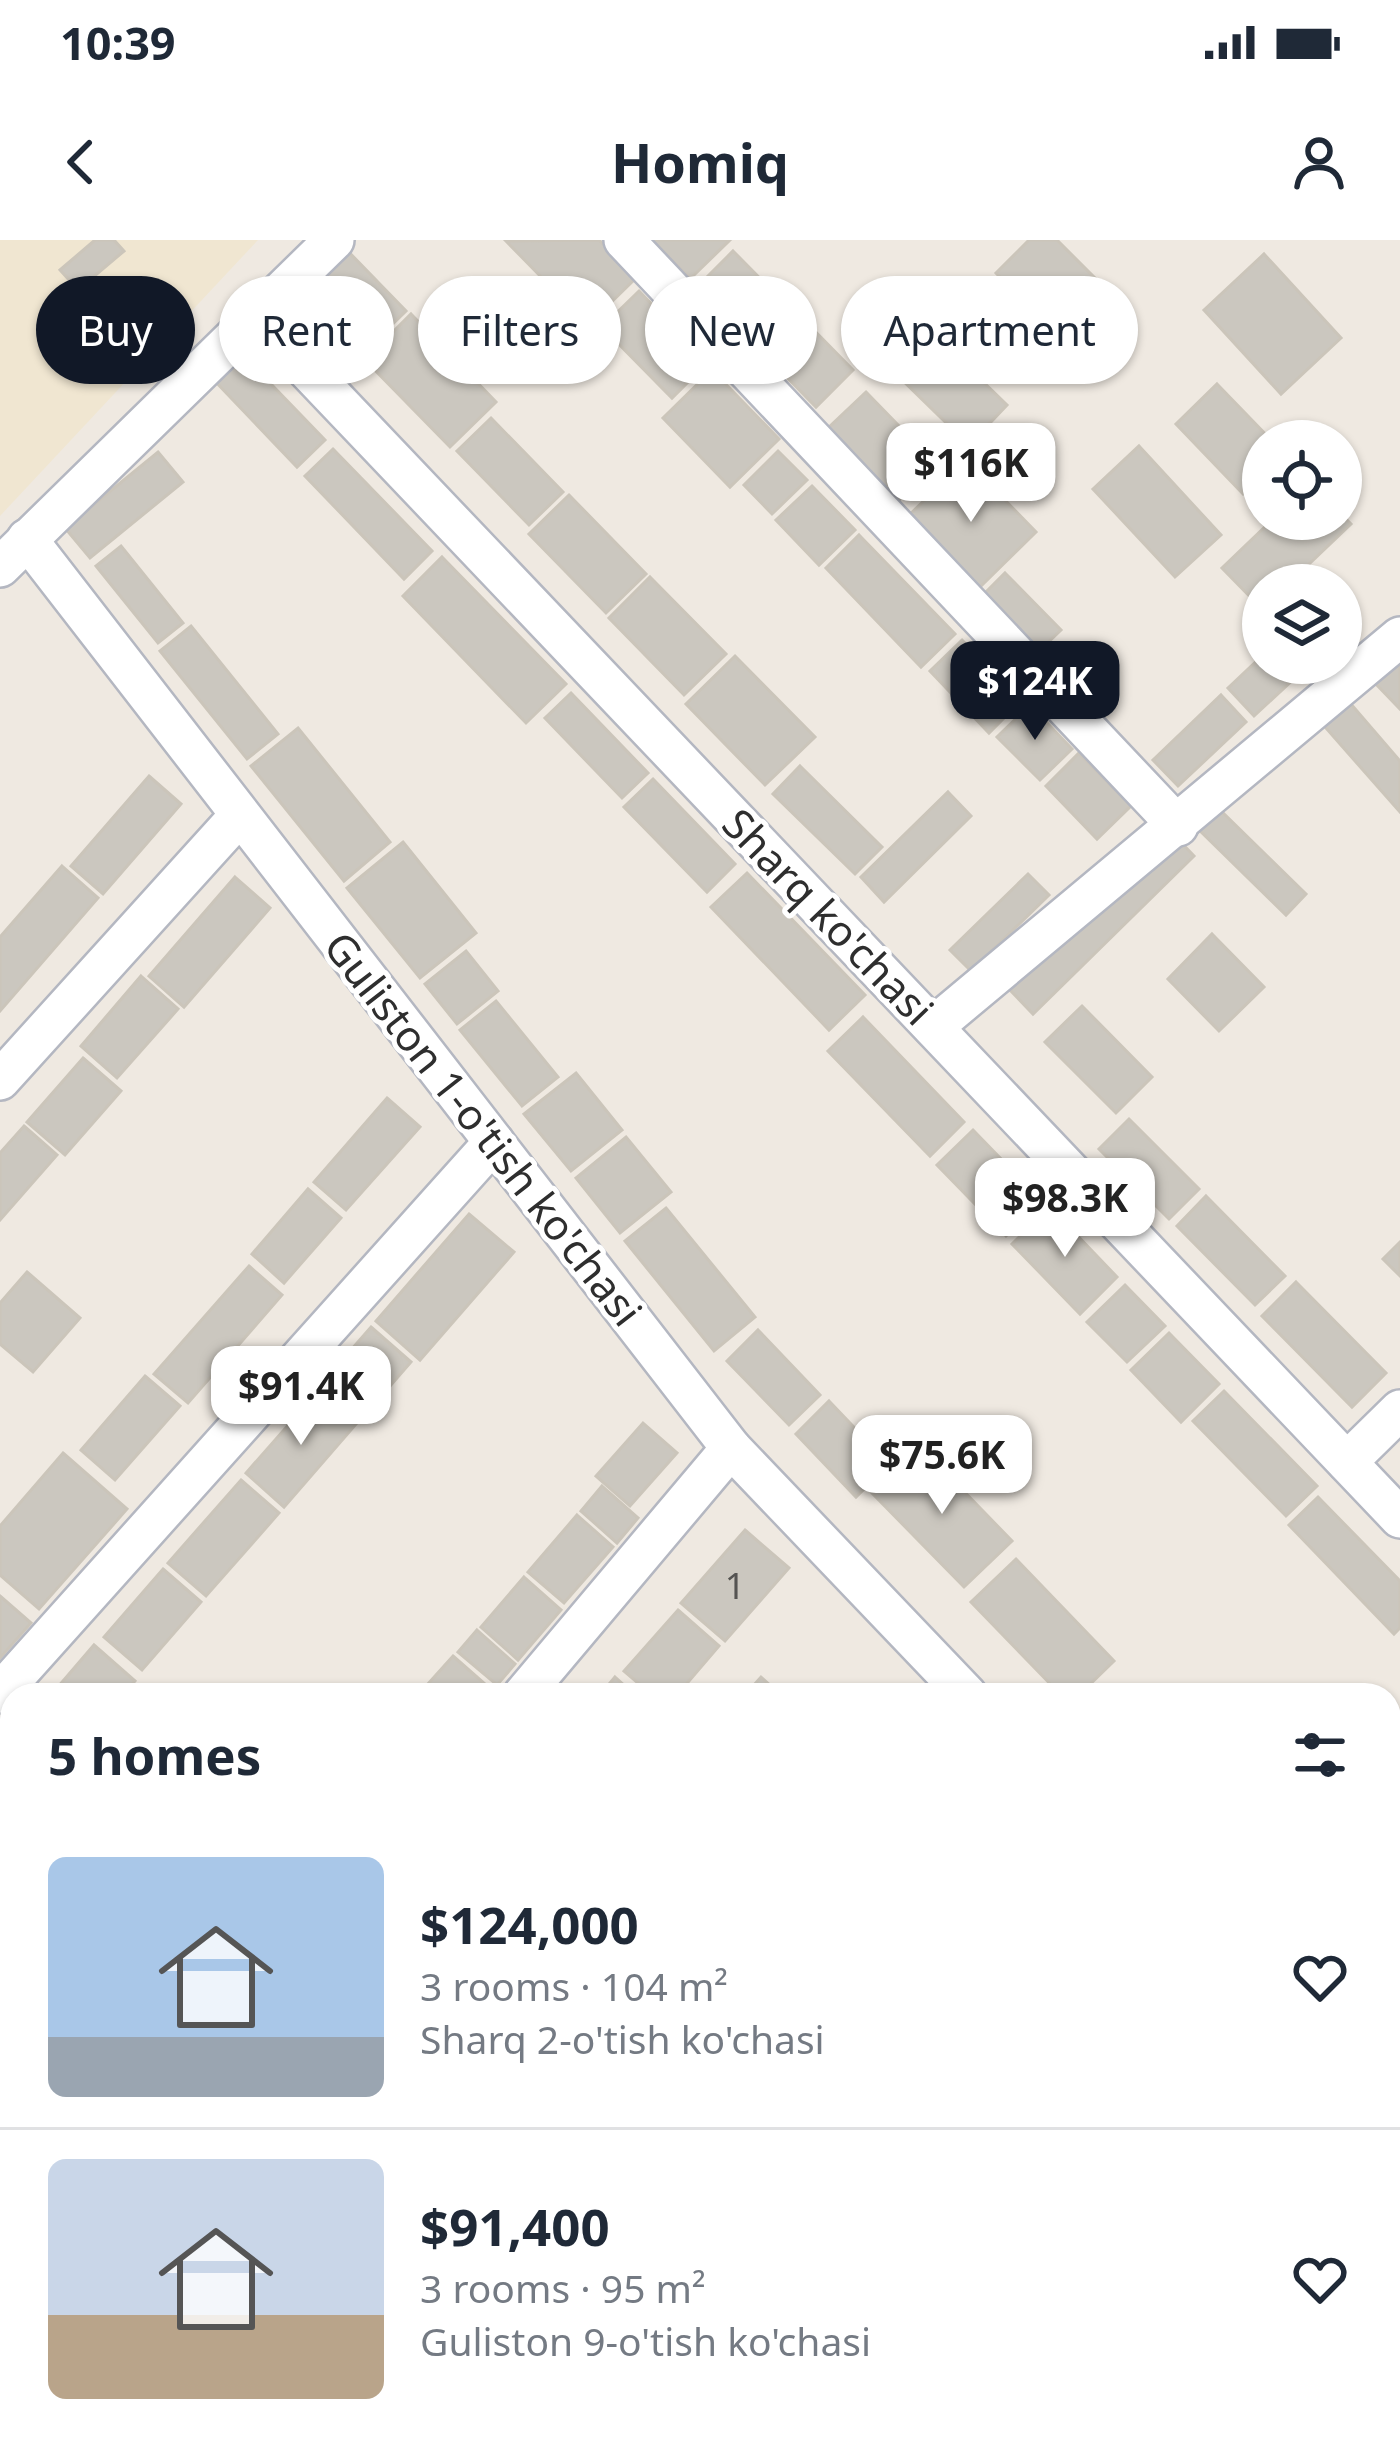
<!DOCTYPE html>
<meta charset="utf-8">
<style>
:root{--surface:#fff;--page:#f6f6f7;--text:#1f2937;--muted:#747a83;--line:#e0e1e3;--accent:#111827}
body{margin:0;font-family:"Noto Sans",sans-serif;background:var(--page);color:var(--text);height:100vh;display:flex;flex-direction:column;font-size:45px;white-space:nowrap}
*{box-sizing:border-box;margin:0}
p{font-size:39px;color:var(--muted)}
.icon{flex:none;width:66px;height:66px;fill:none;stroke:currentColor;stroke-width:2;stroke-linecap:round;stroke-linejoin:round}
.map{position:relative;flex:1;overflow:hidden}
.details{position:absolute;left:0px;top:1443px;width:1401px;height:771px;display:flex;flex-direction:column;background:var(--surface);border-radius:36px 36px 0 0;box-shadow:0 3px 9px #0004}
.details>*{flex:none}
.top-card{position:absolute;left:36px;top:36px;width:1329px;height:108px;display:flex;gap:24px}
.fabs{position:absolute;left:1242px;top:180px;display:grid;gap:24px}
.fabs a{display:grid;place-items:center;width:120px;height:120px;border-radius:50%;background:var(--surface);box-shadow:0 3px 9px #0004;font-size:60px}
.price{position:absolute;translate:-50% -102px;padding:0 27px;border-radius:24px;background:#fff;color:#222;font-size:39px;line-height:78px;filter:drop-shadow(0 3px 6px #0008)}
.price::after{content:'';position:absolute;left:50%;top:72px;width:36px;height:27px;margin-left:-18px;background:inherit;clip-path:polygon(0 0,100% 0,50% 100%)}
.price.on{background:var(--accent);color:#fff}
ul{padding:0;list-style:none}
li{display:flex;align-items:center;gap:36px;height:300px;padding:0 48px}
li+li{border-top:3px solid var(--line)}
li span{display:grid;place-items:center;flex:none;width:336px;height:240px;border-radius:18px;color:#555}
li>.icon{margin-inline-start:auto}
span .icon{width:144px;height:144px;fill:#fffc;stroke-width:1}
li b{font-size:51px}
h2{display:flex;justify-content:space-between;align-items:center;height:144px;padding:0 48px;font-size:51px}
.pill{padding:0 42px;border-radius:54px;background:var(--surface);box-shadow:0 3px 9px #0004;font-size:42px;line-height:108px}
.pill.on{background:var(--accent);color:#fff}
.status{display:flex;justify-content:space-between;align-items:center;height:84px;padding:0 60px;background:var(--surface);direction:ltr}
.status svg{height:33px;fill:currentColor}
header{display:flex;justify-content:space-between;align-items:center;height:156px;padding:0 48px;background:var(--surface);font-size:54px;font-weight:700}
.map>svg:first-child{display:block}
</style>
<div class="status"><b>10:39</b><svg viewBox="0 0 49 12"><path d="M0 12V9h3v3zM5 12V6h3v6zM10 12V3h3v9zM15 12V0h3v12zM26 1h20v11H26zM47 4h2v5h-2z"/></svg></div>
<header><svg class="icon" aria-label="back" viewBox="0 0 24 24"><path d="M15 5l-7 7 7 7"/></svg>Homiq<svg class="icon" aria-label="person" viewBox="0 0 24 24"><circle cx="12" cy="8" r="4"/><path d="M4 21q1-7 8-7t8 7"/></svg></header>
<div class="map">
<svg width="1400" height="2212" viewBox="0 0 1400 2212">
<rect width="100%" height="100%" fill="#efe9e1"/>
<path fill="#f0e6d1" d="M0,0H258L0,276Z"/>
<g fill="#cbc7bf" stroke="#cbc5ba" stroke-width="3">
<path d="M95,0H114L124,11L78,50L60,30Z"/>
<path d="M599,0L636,38L588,85L506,1Z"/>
<path d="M652,0H730L690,39Z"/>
<path d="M1029,0H1057L1115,58L1067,105L996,33Z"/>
<path d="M340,3L406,71L362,114L295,46Z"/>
<path d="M733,11L798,77L761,113L697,47Z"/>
<path d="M1264,14L1341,98L1281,154L1204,70Z"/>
<path d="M639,51L708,122L672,158L602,87Z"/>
<path d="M411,74L496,162L450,207L365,120Z"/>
<path d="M804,80L853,130L816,167L767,117Z"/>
<path d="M934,94L1007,165L969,205L896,134Z"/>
<path d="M239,111L325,200L297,227L212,138Z"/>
<path d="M712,130L779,199L730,247L663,178Z"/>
<path d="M1217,144L1272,201H1263V235L1243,254L1176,184Z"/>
<path d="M866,152L936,224L898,261L828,188Z"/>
<path d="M491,178L563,252L529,285L457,211Z"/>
<path d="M1139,206L1221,295L1175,337L1093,249Z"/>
<path d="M333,209L432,311L404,339L305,236Z"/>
<path d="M778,211L807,240L772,274L744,245Z"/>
<path d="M158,212L183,242L90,318L65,288Z"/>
<path d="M966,220L1036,292L976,351L905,279Z"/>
<path d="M812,246L855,290L819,325L776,280Z"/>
<path d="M569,255L646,334L606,373L529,294Z"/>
<path d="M1341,274L1351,284L1287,345H1263L1262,369L1222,328L1273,279H1341Z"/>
<path d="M859,295L955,394L921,427L826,328Z"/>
<path d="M121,306L183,383L158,403L96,326Z"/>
<path d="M442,317L566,444L526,483L403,356Z"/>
<path d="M1005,333L1061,390L1035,415L980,358Z"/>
<path d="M650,337L726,414L684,455L609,378Z"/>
<path d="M191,386L278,494L247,519L160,411Z"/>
<path d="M962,400L1021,461L989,493L930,431Z"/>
<path d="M1263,415V423H1311L1254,476L1228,448Z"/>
<path d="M735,416L815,497L765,545L686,464Z"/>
<path d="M1400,419V469L1375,443Z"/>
<path d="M571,453L648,533L622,558L545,478Z"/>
<path d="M1221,455L1246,482L1178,546L1153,520Z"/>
<path d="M1344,456L1400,521V572L1318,479Z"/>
<path d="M1030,465L1072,509L1040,540L997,497Z"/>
<path d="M298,488L390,602L344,641L251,526Z"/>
<path d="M1079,513L1131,566L1097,599L1046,546Z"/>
<path d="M800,526L882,607L855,634L773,554Z"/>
<path d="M149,536L181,564L103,654L71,626Z"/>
<path d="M653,539L735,624L707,652L624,567Z"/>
<path d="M948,552L971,576L884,662L861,637Z"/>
<path d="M1214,564L1306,654L1286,675L1194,585Z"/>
<path d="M1172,593L1194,616L1033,774L1010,750Z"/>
<path d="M403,602L476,693L420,738L347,648Z"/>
<path d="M62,626L98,658L0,771V697Z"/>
<path d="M747,633L865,755L829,790L711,667Z"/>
<path d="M1028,634L1049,655L971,731L950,710Z"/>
<path d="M235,637L270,668L184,767L149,736Z"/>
<path d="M1212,694L1264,747L1219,791L1168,739Z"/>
<path d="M466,711L498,751L457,784L425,744Z"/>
<path d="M141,736L178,769L117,838L81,806Z"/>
<path d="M496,761L558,837L522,866L460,790Z"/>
<path d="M1082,766L1152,837L1116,873L1045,802Z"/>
<path d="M863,777L964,882L930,916L828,811Z"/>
<path d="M83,818L121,851L65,915L27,882Z"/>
<path d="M576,833L622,890L571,931L524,874Z"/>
<path d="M387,858L420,887L346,970L314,942Z"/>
<path d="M1129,879L1199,949L1169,979L1099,909Z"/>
<path d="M24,886L57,915L0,980V913Z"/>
<path d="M973,890L1042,961L1006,996L937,925Z"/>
<path d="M626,897L671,952L620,993L576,938Z"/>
<path d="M308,949L341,978L284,1043L252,1014Z"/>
<path d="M1206,956L1285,1036L1255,1065L1177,986Z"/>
<path d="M1050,967L1117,1037L1080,1074L1012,1004Z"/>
<path d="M666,968L755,1077L714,1111L625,1001Z"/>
<path d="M469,974L514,1012L420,1120L376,1081Z"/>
<path d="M1400,1002V1036L1383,1019Z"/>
<path d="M249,1026L282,1055L188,1163L154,1134Z"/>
<path d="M27,1032L80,1078L33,1132L0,1104V1063Z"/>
<path d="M1296,1042L1386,1133L1352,1167L1262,1076Z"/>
<path d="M1125,1045L1165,1086L1127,1122L1087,1082Z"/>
<path d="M371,1087L411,1122L363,1177L324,1141Z"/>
<path d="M758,1090L820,1155L789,1185L727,1121Z"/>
<path d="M1169,1093L1219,1144L1181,1182L1131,1130Z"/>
<path d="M145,1136L180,1166L115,1240L81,1210Z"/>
<path d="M319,1150L357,1183L284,1267L246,1233Z"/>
<path d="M1224,1151L1317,1246L1286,1276L1193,1181Z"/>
<path d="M829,1161L889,1224L856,1257L796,1194Z"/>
<path d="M643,1183L677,1213L630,1266L596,1236Z"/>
<path d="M920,1206L1012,1301L964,1347L872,1253Z"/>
<path d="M63,1213L127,1269L39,1369L0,1335V1286Z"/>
<path d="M241,1240L279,1273L206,1356L168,1323Z"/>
<path d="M602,1246L638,1278L617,1303L581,1271Z"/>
<path d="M1318,1257L1400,1341V1388L1394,1394L1289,1285Z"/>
<path d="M577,1275L613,1307L564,1363L528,1332Z"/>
<path d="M745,1290L789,1328L725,1401L681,1363Z"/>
<path d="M1016,1319L1114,1421L1079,1455H1061L971,1362Z"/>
<path d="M163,1329L201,1362L142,1430L104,1397Z"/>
<path d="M524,1337L561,1370L518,1420L481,1387Z"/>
<path d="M0,1356L31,1383L0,1418Z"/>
<path d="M678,1370L719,1406L677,1455H652L624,1431Z"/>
<path d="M477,1390L515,1424L497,1445L458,1412Z"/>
<path d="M94,1405L135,1441L123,1455H51Z"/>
<path d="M453,1416L493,1451L489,1455H418Z"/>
<path d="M615,1437L635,1455H600Z"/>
<path d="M761,1437L781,1455H745Z"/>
<path d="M2,1515L12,1524V1576L0,1565Z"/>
<path d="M12,1683V1715L0,1705Z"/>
<path d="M1389,1729L1400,1740V1790L1389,1801Z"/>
<path d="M12,1921V2007H11L0,1997V1934Z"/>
<path d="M1400,2174V2212H1368L1376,2202H1389V2187Z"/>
<path d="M315,2202H379L370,2212H319Z"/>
<path d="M507,2202H554L557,2205L551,2212H498Z"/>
<path d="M846,2202H924L915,2212H837Z"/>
<path d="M1029,2202H1095L1087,2212H1021Z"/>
</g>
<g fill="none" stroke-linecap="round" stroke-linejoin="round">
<g stroke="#b4b7c1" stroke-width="44">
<g id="street">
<path d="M624,0L1178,586"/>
<path d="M256,76L1400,1278"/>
<path d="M27,299L731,1208L967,1455"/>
<path d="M0,327L334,0"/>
<path d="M933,787L1400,397"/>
<path d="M0,840L240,575"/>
<path d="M1347,1222L1400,1170"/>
<path d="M0,1453L494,902"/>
<path d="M523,1455L731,1208"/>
<path d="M1389,1895L1400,1907"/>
<path d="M1,2074L12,2061"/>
<path d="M448,2212L457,2202"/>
<path d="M977,2212L985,2202"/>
</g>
</g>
<use href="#street" stroke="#fff" stroke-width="39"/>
</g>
<g text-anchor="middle" stroke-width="10" stroke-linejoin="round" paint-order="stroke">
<g font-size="36" fill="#555452">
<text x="735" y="1359">1</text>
</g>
<g font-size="42" fill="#2e2e2e" stroke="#fff">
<text transform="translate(828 677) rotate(46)" y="15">Sharq ko'chasi</text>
<text transform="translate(483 889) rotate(52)" y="15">Guliston 1-o'tish ko'chasi</text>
</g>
</g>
</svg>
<div class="fabs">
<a><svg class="icon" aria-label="locate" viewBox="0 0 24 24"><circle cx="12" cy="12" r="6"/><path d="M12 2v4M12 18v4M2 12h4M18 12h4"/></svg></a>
<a><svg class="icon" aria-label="layers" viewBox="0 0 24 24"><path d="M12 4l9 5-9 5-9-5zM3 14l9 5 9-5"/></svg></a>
</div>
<b class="price" style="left:971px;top:285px">$116K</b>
<b class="price on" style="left:1035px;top:503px">$124K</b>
<b class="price" style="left:1065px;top:1020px">$98.3K</b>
<b class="price" style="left:301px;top:1208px">$91.4K</b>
<b class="price" style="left:942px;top:1277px">$75.6K</b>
<div class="top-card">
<a class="pill on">Buy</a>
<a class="pill">Rent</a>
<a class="pill">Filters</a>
<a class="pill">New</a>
<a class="pill">Apartment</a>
</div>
<section class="details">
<h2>5 homes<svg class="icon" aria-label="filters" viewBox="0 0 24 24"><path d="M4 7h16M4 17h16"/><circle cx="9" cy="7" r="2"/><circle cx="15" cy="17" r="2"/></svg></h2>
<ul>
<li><span style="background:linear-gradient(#a9c7e8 75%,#9aa5b1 0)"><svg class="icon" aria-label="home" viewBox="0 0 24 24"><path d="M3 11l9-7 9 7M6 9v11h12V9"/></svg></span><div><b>$124,000</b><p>3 rooms · 104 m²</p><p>Sharq 2-o'tish ko'chasi</p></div><svg class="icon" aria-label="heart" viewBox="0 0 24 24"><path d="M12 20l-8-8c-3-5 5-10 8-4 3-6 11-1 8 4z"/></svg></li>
<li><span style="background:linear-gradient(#c9d6e8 65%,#b9a48a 0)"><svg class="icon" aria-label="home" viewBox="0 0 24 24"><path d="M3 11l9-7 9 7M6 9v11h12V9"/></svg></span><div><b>$91,400</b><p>3 rooms · 95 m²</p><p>Guliston 9-o'tish ko'chasi</p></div><svg class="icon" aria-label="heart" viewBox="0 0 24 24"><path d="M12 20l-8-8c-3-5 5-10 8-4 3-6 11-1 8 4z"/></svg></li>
</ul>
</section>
</div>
